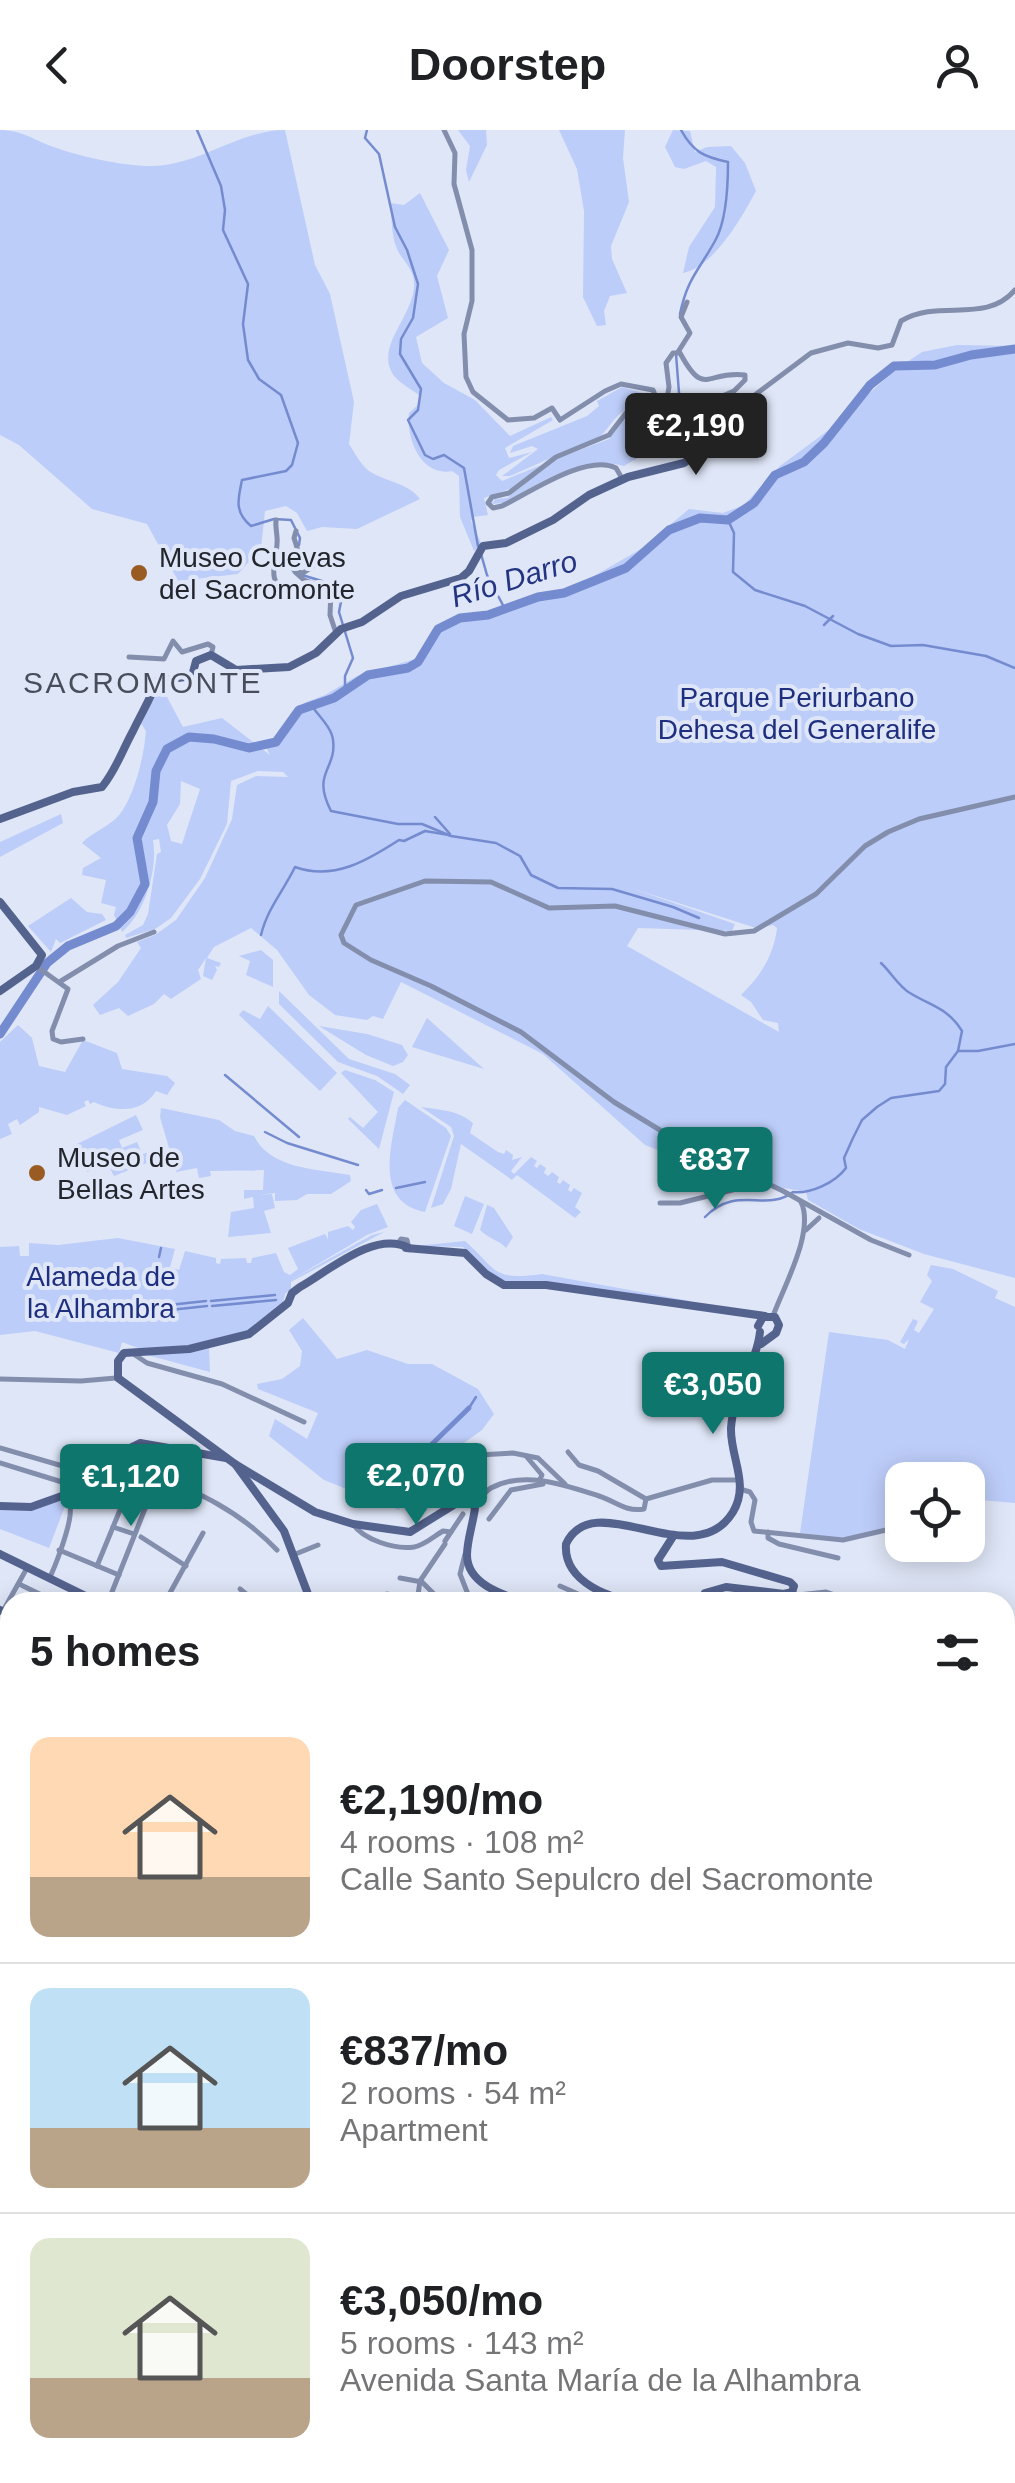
<!DOCTYPE html>
<meta charset="utf-8">
<style>
:root{--surface:#fff;--page:#f2f2f2;--text:#202124;--muted:#757577;--line:#e0e0e0;--accent:#0f766e}
body{margin:0;font-family:Helvetica,sans-serif;background:var(--page);color:var(--text);height:100vh;display:flex;flex-direction:column;font-size:38px;white-space:nowrap}
*{box-sizing:border-box;margin:0}
p{font-size:32px;color:var(--muted)}
.icon{flex:none;width:55px;height:55px;fill:none;stroke:currentColor;stroke-width:2;stroke-linecap:round;stroke-linejoin:round}
.map{position:relative;flex:1;overflow:hidden}
.details{position:absolute;left:0px;top:1462px;width:1015px;height:892px;display:flex;flex-direction:column;background:var(--surface);border-radius:30px 30px 0 0;box-shadow:0 5px 25px #0003}
.details>*{flex:none}
.controls{position:absolute;left:885px;top:1332px;display:grid;gap:20px}
.controls a{display:grid;place-items:center;width:100px;height:100px;border-radius:20px;background:var(--surface);box-shadow:0 5px 25px #0003;font-size:50px}
.price{position:absolute;translate:-50% -85px;padding:0 22px;border-radius:10px;background:var(--accent);color:#fff;font-size:32px;line-height:65px;filter:drop-shadow(0 2px 5px #0008)}
.price::after{content:'';position:absolute;left:50%;top:60px;width:30px;height:22px;margin-left:-15px;background:inherit;clip-path:polygon(0 0,100% 0,50% 100%)}
.price.selected{background:#222;color:#fff}
ul{padding:0;list-style:none}
li{display:flex;align-items:center;gap:30px;height:250px;padding:0 30px}
li+li{border-top:2px solid var(--line)}
li span{display:grid;place-items:center;flex:none;width:280px;height:200px;border-radius:20px;color:#555}
li>.icon{margin-inline-start:auto}
span .icon{width:120px;height:120px;fill:#fffc;stroke-width:1}
li b{font-size:42px}
h2{display:flex;justify-content:space-between;align-items:center;height:120px;padding:0 30px;font-size:42px}
header{display:flex;justify-content:space-between;align-items:center;height:130px;padding:0 30px;background:var(--surface);font-size:45px;font-weight:600}
.map>svg:first-child{display:block}
</style>
<header><svg class="icon" aria-label="back" viewBox="0 0 24 24"><path d="M15 5l-7 7 7 7"/></svg>Doorstep<svg class="icon" aria-label="person" viewBox="0 0 24 24"><circle cx="12" cy="8" r="4"/><path d="M4 21q1-7 8-7t8 7"/></svg></header>
<div class="map">
<svg width="1015" height="2353" viewBox="0 0 1015 2353">
<rect width="100%" height="100%" fill="#dfe6f7"/>
<g fill="#bdcdf9" fill-rule="evenodd">
<path d="M0,0C21,0 32,9 51,16C76,26 123,36 150,36C197,37 239,0 285,0L315,135L330,164L354,272L349,314C355,323 360,334 369,341C386,352 409,353 420,369L357,399L322,397L307,401L297,383L286,376L265,381L261,418L238,444L178,451L147,394L92,379L19,315L0,305Z"/>
<path d="M458,0H486L487,15L469,52L466,40L470,16Z"/>
<path d="M559,0H625L623,28L629,72L611,116L612,129L627,163L610,166L604,181L606,195L597,196L583,167L584,81L577,39Z"/>
<path d="M673,0L690,1L695,22L707,17L731,16L745,33L756,61C742,87 714,137 683,143L689,117L715,77L716,37L706,31L684,39L675,37L665,17Z"/>
<path d="M420,63L449,120L437,146L448,188L416,207L422,233L444,253L475,270L510,306L551,287L553,290L505,318L509,328L532,322L499,340L496,345L502,351L541,335L515,357L484,368L488,385L473,387L471,391L482,415L474,421L460,387L459,346L452,341C421,347 406,309 409,283L420,273V266C413,260 401,254 395,247C370,216 422,181 413,146C410,136 401,128 397,119C391,105 392,87 390,73L404,75Z"/>
<path d="M957,215L1015,216V1148L924,1124L859,1099L808,1070L806,1062L734,1049L645,1015L543,924L401,852L383,889L373,886L367,890L335,885L309,865L277,820L251,798L214,817L207,828L221,833L219,837L215,836L217,840L212,850L203,846L206,828L198,840L201,849L171,869L164,864L154,874L128,886L119,878L100,885L93,875L118,852L141,818L137,812L155,805L176,790L205,748L232,689L237,655L256,646L288,647L283,642L258,641L231,651L227,694L200,749L171,788L155,799L126,808L125,805L143,795L148,784L157,724L161,722L159,709L153,710C158,740 145,783 122,802L114,785L116,777L101,773L106,750L82,745L83,738L101,728L82,713C92,702 111,696 120,684C135,664 144,626 146,601L140,592L154,569L159,552L183,597L222,588L270,625L265,615L280,605L304,573L325,565L357,546L419,528L439,500L456,491L580,454L641,419L689,379L723,383L744,375L780,336L830,299L895,240L922,222ZM181,651L200,659L182,714L171,711L167,695L180,674ZM631,758L756,798L773,795L777,798C774,825 760,847 741,865L751,872L763,890L778,893L779,902L627,816L638,798L732,801L735,794Z"/>
<path d="M622,257L643,263L649,286C643,286 638,282 632,281C617,277 610,300 599,307L510,346H502L538,319L532,316L510,323L513,316L587,286L599,276L597,271Z"/>
<path d="M625,285L649,294L668,288L674,296L672,304L649,327L641,326L624,336C581,324 540,353 503,373L492,374L495,369L507,368L556,329L609,309Z"/>
<path d="M61,684L63,693L0,727V712Z"/>
<path d="M71,768L87,782L102,784L106,790L60,813L56,809L51,822L28,796Z"/>
<path d="M261,820L273,830V857L246,845L250,831L239,826Z"/>
<path d="M279,861L349,929L395,944L410,955L403,964L377,946L338,932L279,874Z"/>
<path d="M268,876L337,943L320,961L239,885L243,880L260,889Z"/>
<path d="M427,888L484,939L412,917Z"/>
<path d="M18,895L32,908L39,936L65,942L83,910L117,923L122,939L167,946L175,953L167,965L156,961C142,984 115,982 94,972L90,974L88,970L84,972L86,976L67,985L39,977V982L20,995L17,989L8,994L12,1004L0,1009V912Z"/>
<path d="M319,896L367,904L402,915L408,925L403,932L393,936L366,925Z"/>
<path d="M345,940L375,950L394,962L379,1019L348,989L350,987L363,998L378,982L341,943Z"/>
<path d="M405,970L446,998L451,1006L425,1082C373,1072 392,1014 398,978Z"/>
<path d="M421,977C440,980 458,980 473,993L470,1003L498,1022L504,1024L506,1020L513,1025L512,1030L522,1027L511,1041L514,1044L531,1027L537,1031L534,1036L537,1038L540,1034L546,1038L544,1043L548,1046L552,1042L559,1047L557,1052L560,1054L563,1050L570,1055L568,1060L571,1062L574,1058L582,1063L575,1077L581,1082L575,1088L517,1045L512,1050L461,1014L451,1059L443,1074L431,1078L454,1006L451,997Z"/>
<path d="M161,978L219,990L235,1001L254,1006C270,1039 317,1039 350,1045L351,1051L331,1064H307L297,1070L275,1071V1063L258,1065L272,1064L275,1078L264,1081L271,1103L228,1107L231,1082L254,1078L253,1067L244,1069V1060H263L264,1040L210,1041L211,1046L199,1048L197,1038L176,1042L160,987Z"/>
<path d="M136,985L143,1000L119,1010L122,1018L137,1012L142,1024L154,1021L157,1029L114,1046L107,1033L87,1042L75,1015Z"/>
<path d="M465,1066L484,1074L472,1104L454,1096Z"/>
<path d="M377,1074L388,1097L367,1105L291,1150L372,1105L384,1102L291,1152V1159L285,1164L283,1174L249,1201L178,1218H138L122,1212L119,1223L35,1201L0,1205V1117L19,1116L20,1126H29V1113L58,1115L118,1108L175,1119L170,1137L179,1140L185,1121L216,1128V1133L220,1134L221,1129L246,1128L247,1133H251L252,1128L276,1123L284,1142L290,1145L298,1139L288,1118L325,1104L328,1109V1102L348,1096L353,1100L355,1097L351,1092L361,1080Z"/>
<path d="M487,1075L494,1078L513,1107L506,1118C499,1110 489,1109 480,1100Z"/>
<path d="M465,1111C498,1140 491,1151 542,1144L690,1171V1174L505,1153L488,1142L463,1117L416,1116Z"/>
<path d="M931,1135L953,1139L998,1161L995,1168L1015,1177V1373L968,1369V1350H902V1395L899,1397L843,1409L800,1403L829,1202L888,1210L905,1219L909,1209L904,1214L900,1212L913,1189L918,1191L914,1200L919,1203L934,1179L920,1172L932,1151L927,1145Z"/>
<path d="M303,1188L337,1229L367,1220L408,1234H432L478,1259L494,1284L482,1300L411,1351L399,1380L324,1350L269,1306L275,1289L307,1309L318,1283L258,1259L257,1254L282,1249L300,1236L302,1221L289,1200Z"/>
<path d="M209,1218L210,1242L147,1225Z"/>
<path d="M58,1370L65,1376L49,1418L0,1399V1379Z"/>
</g>
<g fill="none" stroke-linecap="round" stroke-linejoin="round">
<g stroke="#758bcf" stroke-width="2.5">
<path d="M197,0L221,56L225,80L223,100L248,154L243,194L248,230L259,249L281,265L298,313L292,335L286,341L242,350C238,369 234,382 251,396L274,389L291,390L300,408L299,415"/>
<path d="M367,0L365,8L379,24L395,97L407,120L418,154L413,188L401,209L400,224L421,259L418,280L408,290L425,325L433,329L444,325L464,338L478,416"/>
<path d="M680,184C687,149 699,140 715,111C727,90 728,56 728,32C704,27 693,22 681,0"/>
<path d="M676,224L679,263L686,281"/>
<path d="M728,390L734,403L733,442L755,460L805,476L858,504L891,516L923,515L986,526L1015,538"/>
<path d="M481,424L487,445L505,479"/>
<path d="M295,442L292,440L295,427"/>
<path d="M302,445L335,455L343,461L339,482L353,528L345,546V560"/>
<path d="M824,495L833,486"/>
<path d="M311,575C318,585 332,598 333,610C337,640 311,642 331,681L398,694H422L451,706L496,713L520,726L531,745L558,758L612,759L673,777L699,788"/>
<path d="M435,687L450,704"/>
<path d="M261,805C267,779 284,760 295,737C334,751 368,730 399,710L404,711L425,701L449,705"/>
<path d="M958,921H978L1015,914"/>
<path d="M225,945L299,1007"/>
<path d="M265,1002L287,1013L358,1035"/>
<path d="M396,1058L425,1052"/>
<path d="M366,1060L369,1064L382,1060"/>
<path d="M705,1087C737,1054 766,1083 793,1062C810,1064 835,1053 846,1038L844,1028L853,1008L862,990L877,977L891,968L939,961L945,954L946,937L958,921L962,901C948,878 931,876 910,863C899,857 890,841 881,833"/>
<path d="M159,1127L161,1118"/>
<path d="M211,1171L275,1165"/>
<path d="M169,1175L206,1171"/>
<path d="M212,1176L276,1170"/>
<path d="M170,1180L207,1176"/>
<path d="M469,1278L476,1267"/>
<path d="M1005,1623L1015,1625"/>
</g>
<path stroke="#758bcf" stroke-width="5" d="M428,1318L469,1278"/>
<path stroke="#758bcf" stroke-width="9" d="M0,904L47,833L68,816L116,796L130,782L145,754L137,708L153,672L156,641L167,619L189,607L214,609L249,618L276,612L299,580L334,568L368,545L408,538L418,532L438,499L460,488L488,485L538,467L564,463L626,438L669,400L700,388L728,390L754,373L775,345L804,332L824,313L870,255L894,236L935,235L971,225L1015,219"/>
<g stroke="#828eac" stroke-width="5">
<path d="M444,0L455,23L454,54L472,120V171L464,204L466,247L473,262L508,290L534,288L552,278L560,290L605,261L621,254L653,260L660,277L655,287"/>
<path d="M678,222L690,203L681,187L687,172"/>
<path d="M623,350L616,338C587,323 529,363 502,376L493,378L488,373L492,367L509,363L556,327L609,305L626,283L645,291L664,286L669,257L666,233L673,223H680C705,269 706,240 745,245V250L734,261L704,274L711,283L740,276L811,223L848,213L878,218L892,215L901,191C940,168 985,195 1015,160"/>
<path d="M276,390C275,399 278,405 277,414C276,436 265,450 289,465"/>
<path d="M296,401L294,408L299,424L295,442L304,450L331,460L330,485L336,503"/>
<path d="M274,426H288L286,432L299,424"/>
<path d="M297,442L303,443L324,429"/>
<path d="M129,527L164,529L173,511L182,522L208,514L213,517L211,525"/>
<path d="M36,836L68,859L52,901L53,909L61,912L83,909"/>
<path d="M61,851L118,816L154,802"/>
<path d="M660,1073H680L765,1052"/>
<path d="M806,1100L819,1088"/>
<path d="M398,1113L401,1109L407,1110L409,1118"/>
<path d="M909,1125L871,1110L783,1061L673,1008L614,972L521,902L431,856L371,830L344,813L341,805L356,775L425,751L491,752L549,778L615,776L725,804L754,801L816,764L865,716L888,702L919,689L1015,667"/>
<path d="M773,1186C784,1156 815,1101 801,1072"/>
<path d="M132,1223L147,1233L222,1254L304,1292"/>
<path d="M0,1249L81,1251L116,1248"/>
<path d="M0,1318L87,1343"/>
<path d="M568,1322L579,1335L598,1341L646,1369L712,1350H740"/>
<path d="M526,1326L542,1345L539,1351"/>
<path d="M115,1327C176,1355 228,1369 277,1420"/>
<path d="M0,1333L62,1352L66,1365"/>
<path d="M98,1335L102,1340L132,1350"/>
<path d="M740,1359L750,1362L755,1370L751,1392L754,1401L843,1410L886,1400"/>
<path d="M430,1366L471,1335L478,1325L513,1323L538,1328L565,1354"/>
<path d="M474,1374C480,1370 484,1362 491,1358C524,1340 565,1355 599,1366C617,1372 625,1382 644,1379L646,1369"/>
<path d="M489,1389L511,1360L543,1354"/>
<path d="M353,1394C363,1409 394,1420 414,1417C425,1415 434,1406 443,1401L451,1402"/>
<path d="M113,1397L134,1404"/>
<path d="M768,1402V1408L779,1414L838,1428"/>
<path d="M141,1407L186,1436"/>
<path d="M445,1411L463,1384"/>
<path d="M59,1420L119,1445"/>
<path d="M465,1424L460,1444L471,1472"/>
<path d="M293,1425L318,1415"/>
<path d="M97,1436L136,1341"/>
<path d="M400,1448L422,1452L442,1472"/>
<path d="M49,1449C56,1435 68,1402 70,1386C71,1376 69,1372 75,1363"/>
<path d="M19,1454L56,1472"/>
<path d="M560,1456L596,1472"/>
<path d="M240,1459L250,1467L248,1472"/>
<path d="M792,1462L798,1465L826,1462L844,1468"/>
<path d="M108,1472L158,1346"/>
<path d="M165,1472L203,1403"/>
<path d="M383,1472L387,1464L422,1472"/>
<path d="M417,1472L420,1451L445,1414"/>
<path d="M3,1481L27,1438"/>
<path d="M0,1542L10,1526"/>
<path d="M0,1570L10,1577"/>
<path d="M1005,1614L1015,1615"/>
<path d="M0,1616L10,1619"/>
<path d="M0,1645L10,1648"/>
<path d="M1007,1656L1009,1698"/>
<path d="M1005,1711L1015,1710"/>
<path d="M1005,1785L1012,1780L1007,1739"/>
<path d="M1005,1877L1015,1867"/>
<path d="M1005,1949L1015,1946"/>
<path d="M1005,2167L1015,2164"/>
<path d="M373,2345L376,2353"/>
<path d="M593,2353L599,2345"/>
<path d="M714,2353L720,2345"/>
</g>
<g stroke="#54638e" stroke-width="8">
<path d="M0,689L73,662L102,657C116,640 122,621 133,601C142,582 150,570 157,551L192,546L196,531L211,525L236,540L289,537L316,523L341,499L362,492L401,466L461,448L469,441L483,416L506,413L553,390L589,365L628,347L684,333L701,321L709,310L711,283"/>
<path d="M0,772L42,825L36,836L0,861"/>
<path d="M406,1118L465,1123L486,1144L504,1155H546L765,1186"/>
<path d="M409,1118C375,1100 330,1140 300,1157L292,1163L288,1173L249,1204L189,1219L124,1223L118,1231V1248L235,1334L315,1382L353,1394L410,1402L460,1371H470L475,1378C473,1394 467,1410 467,1425C467,1454 503,1465 525,1472"/>
<path d="M758,1196L763,1187H775L779,1195L776,1203L761,1214"/>
<path d="M235,1334L284,1401L311,1472"/>
<path d="M0,1376L31,1377L73,1362L82,1355L92,1337L140,1313L226,1328"/>
<path d="M674,1405L658,1430L661,1436L722,1432L790,1452L794,1456L792,1462L784,1464L726,1457L705,1463"/>
<path d="M0,1424L98,1472"/>
<path d="M644,1472C612,1471 563,1452 566,1414C594,1354 694,1446 733,1382C750,1354 730,1327 731,1298C733,1265 756,1235 760,1202"/>
<path d="M646,1472L707,1467L759,1472"/>
<path d="M0,1480L10,1485"/>
<path d="M1005,1520H1015"/>
<path d="M1005,1627L1015,1629"/>
<path d="M0,1826L10,1810"/>
<path d="M0,1911L10,1917"/>
<path d="M1005,2027L1007,2011"/>
<path d="M0,2067L10,2050"/>
<path d="M1005,2097L1015,2098"/>
<path d="M0,2118L10,2124"/>
<path d="M1005,2140L1015,2141"/>
<path d="M1005,2196L1015,2197"/>
<path d="M0,2230L10,2203"/>
<path d="M1005,2231L1015,2234"/>
<path d="M0,2296L10,2281"/>
<path d="M0,2319L10,2316"/>
<path d="M265,2345L268,2353"/>
<path d="M272,2345L274,2353"/>
<path d="M408,2345L410,2353"/>
<path d="M972,2345L982,2353"/>
<path d="M124,2353L154,2345"/>
<path d="M492,2353L500,2345"/>
<path d="M625,2353L632,2345"/>
<path d="M654,2353L661,2345"/>
<path d="M775,2353L780,2345"/>
<path d="M814,2353L820,2345"/>
<path d="M894,2353L900,2345"/>
<path d="M905,2353L911,2345"/>
</g>
<g stroke="#354478" stroke-width="10">
<path d="M1005,1654L1015,1653"/>
<path d="M0,1703L10,1696"/>
<path d="M504,2345L509,2353"/>
<path d="M742,2345L753,2353"/>
<path d="M416,2353L445,2345"/>
<path d="M542,2353L549,2345"/>
<path d="M988,2353L989,2345"/>
<path d="M1005,2353L1012,2285L1005,2259"/>
</g>
</g>
<g fill="#995b21" stroke="#dfe6f7" stroke-width="4">
<circle cx="139" cy="443" r="10"/>
<circle cx="37" cy="1043" r="10"/>
</g>
<g text-anchor="middle" stroke-width="8" stroke-linejoin="round" paint-order="stroke">
<g font-size="28" fill="#23252c" stroke="#dfe6f7" text-anchor="start">
<text x="159" y="437">Museo Cuevas<tspan x="159" dy="32">del Sacromonte</tspan></text>
<text x="57" y="1037">Museo de<tspan x="57" dy="32">Bellas Artes</tspan></text>
</g>
<g font-size="28" fill="#1f2f7f" stroke="#dfe6f7">
<text x="797" y="577">Parque Periurbano<tspan x="797" dy="32">Dehesa del Generalife</tspan></text>
<text x="101" y="1156">Alameda de<tspan x="101" dy="32">la Alhambra</tspan></text>
</g>
<g font-size="30" font-style="italic" fill="#233483" stroke="#dfe6f7">
<text transform="translate(514 449) rotate(-17)" y="10">Río Darro</text>
</g>
<g font-size="30" letter-spacing="2.5" fill="#484d5c" stroke="#dfe6f7">
<text x="143" y="563">SACROMONTE</text>
</g>
</g>
</svg>
<div class="controls">
<a><svg class="icon" aria-label="locate" viewBox="0 0 24 24"><circle cx="12" cy="12" r="6"/><path d="M12 2v4M12 18v4M2 12h4M18 12h4"/></svg></a>
</div>
<b class="price selected" style="left:696px;top:348px">€2,190</b>
<b class="price" style="left:715px;top:1082px">€837</b>
<b class="price" style="left:713px;top:1307px">€3,050</b>
<b class="price" style="left:416px;top:1398px">€2,070</b>
<b class="price" style="left:131px;top:1399px">€1,120</b>
<section class="details">
<h2>5 homes<svg class="icon" aria-label="filters" viewBox="0 0 24 24"><path d="M4 7h16M4 17h16"/><circle cx="9" cy="7" r="2"/><circle cx="15" cy="17" r="2"/></svg></h2>
<ul>
<li><span style="background:linear-gradient(#ffd9b3 70%,#b9a48a 0)"><svg class="icon" aria-label="home" viewBox="0 0 24 24"><path d="M3 11l9-7 9 7M6 9v11h12V9"/></svg></span><div><b>€2,190/mo</b><p>4 rooms · 108 m²</p><p>Calle Santo Sepulcro del Sacromonte</p></div></li>
<li><span style="background:linear-gradient(#bfe0f5 70%,#b9a48a 0)"><svg class="icon" aria-label="home" viewBox="0 0 24 24"><path d="M3 11l9-7 9 7M6 9v11h12V9"/></svg></span><div><b>€837/mo</b><p>2 rooms · 54 m²</p><p>Apartment</p></div></li>
<li><span style="background:linear-gradient(#dfe7d0 70%,#b9a48a 0)"><svg class="icon" aria-label="home" viewBox="0 0 24 24"><path d="M3 11l9-7 9 7M6 9v11h12V9"/></svg></span><div><b>€3,050/mo</b><p>5 rooms · 143 m²</p><p>Avenida Santa María de la Alhambra</p></div></li>
</ul>
</section>
</div>
